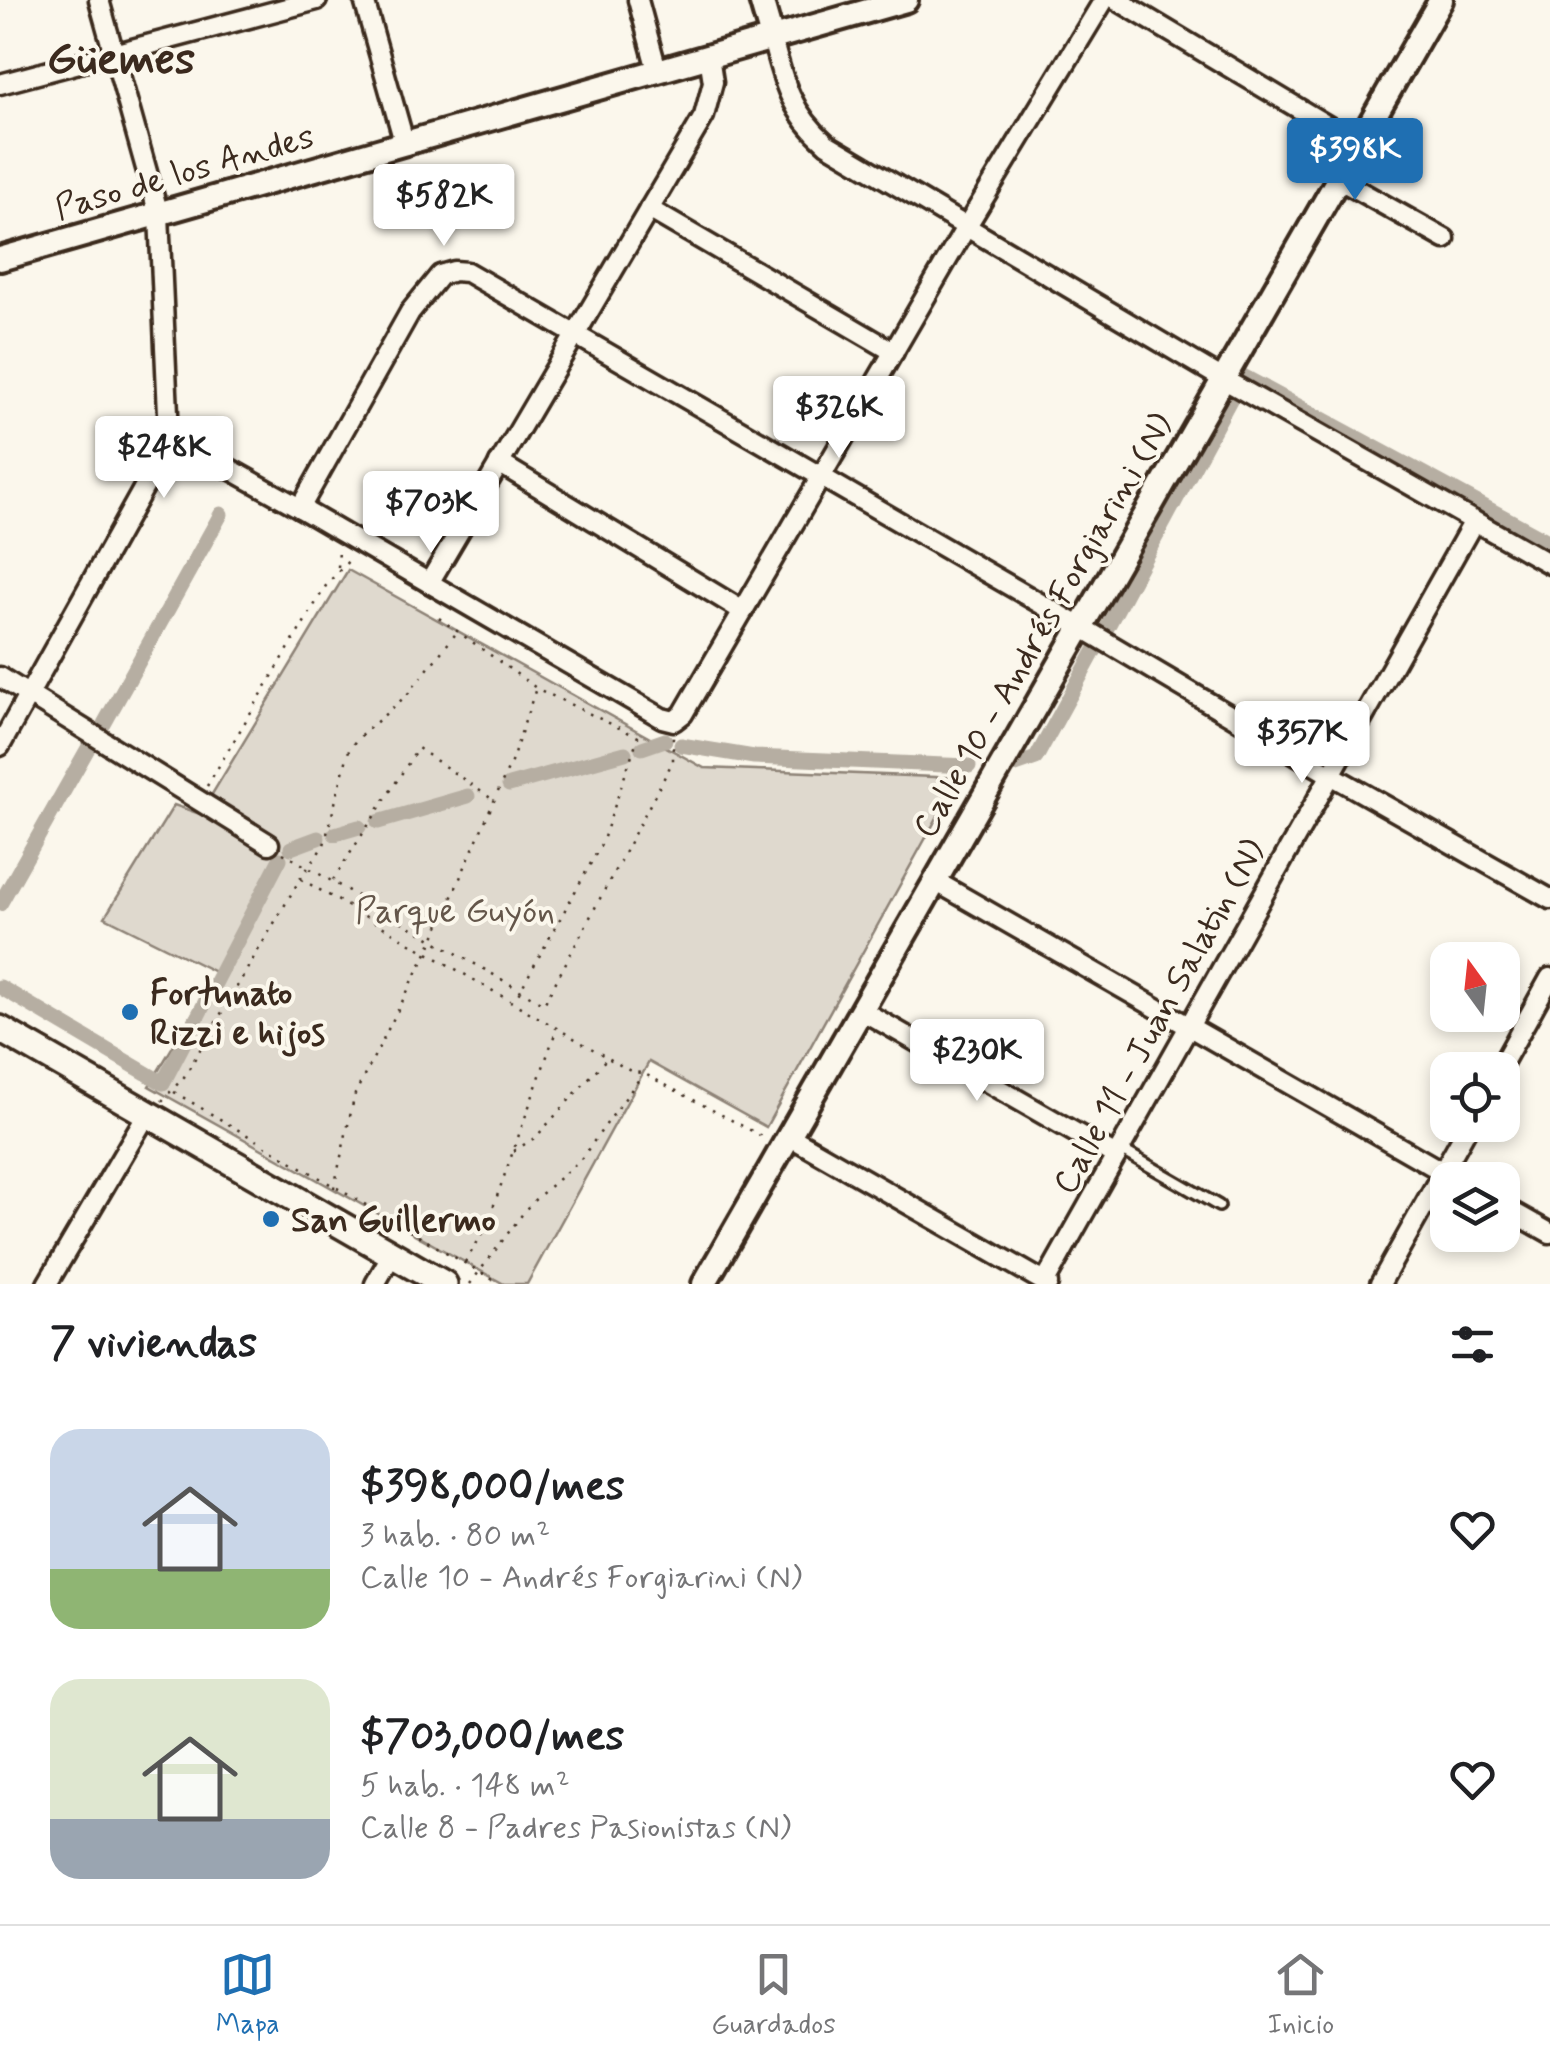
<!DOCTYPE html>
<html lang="es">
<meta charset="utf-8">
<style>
:root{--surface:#fff;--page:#f6f6f6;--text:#202124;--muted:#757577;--line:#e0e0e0;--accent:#1f6fb2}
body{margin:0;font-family:Mynerve,sans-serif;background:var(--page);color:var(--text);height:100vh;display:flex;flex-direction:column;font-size:38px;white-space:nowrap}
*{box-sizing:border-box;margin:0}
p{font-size:32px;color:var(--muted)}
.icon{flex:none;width:55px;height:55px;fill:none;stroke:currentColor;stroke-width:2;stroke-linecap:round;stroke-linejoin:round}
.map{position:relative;height:1284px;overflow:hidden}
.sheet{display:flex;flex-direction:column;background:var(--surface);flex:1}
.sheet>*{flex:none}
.needle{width:65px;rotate:345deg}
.controls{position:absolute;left:1430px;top:942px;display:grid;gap:20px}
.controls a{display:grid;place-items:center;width:90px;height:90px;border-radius:20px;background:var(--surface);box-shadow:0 5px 15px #0003;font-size:50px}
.price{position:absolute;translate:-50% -85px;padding:0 22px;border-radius:10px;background:#fff;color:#222;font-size:32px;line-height:65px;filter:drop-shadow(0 2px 5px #0008)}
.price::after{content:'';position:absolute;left:50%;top:60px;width:30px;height:22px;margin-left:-15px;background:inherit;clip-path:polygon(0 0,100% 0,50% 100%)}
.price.current{background:var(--accent);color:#fff}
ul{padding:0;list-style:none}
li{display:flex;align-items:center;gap:30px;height:250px;padding:0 50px}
li span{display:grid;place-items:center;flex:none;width:280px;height:200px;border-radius:30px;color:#555}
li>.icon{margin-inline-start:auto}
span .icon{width:120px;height:120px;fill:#fffc;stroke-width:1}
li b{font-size:42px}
h2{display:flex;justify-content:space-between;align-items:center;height:120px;padding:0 50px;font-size:42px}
.dock{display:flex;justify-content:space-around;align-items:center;height:140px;border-top:2px solid var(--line);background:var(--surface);font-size:28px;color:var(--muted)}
.dock a{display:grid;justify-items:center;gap:5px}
.dock .current{color:var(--accent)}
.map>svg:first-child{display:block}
</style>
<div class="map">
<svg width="1550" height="1284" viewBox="0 0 1550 1284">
<rect width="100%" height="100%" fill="#fbf7ec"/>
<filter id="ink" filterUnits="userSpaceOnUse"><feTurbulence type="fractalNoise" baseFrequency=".01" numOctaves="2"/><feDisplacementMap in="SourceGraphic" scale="20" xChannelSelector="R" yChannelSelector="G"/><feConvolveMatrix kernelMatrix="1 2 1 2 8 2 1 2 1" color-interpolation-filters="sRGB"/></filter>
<g filter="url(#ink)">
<path fill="#dfd9ce" stroke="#8d8276" stroke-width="2.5" d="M348,570L704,768L959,778L766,1127L649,1062L527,1284H504L149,1086L217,973L105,917L174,805L200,814Z"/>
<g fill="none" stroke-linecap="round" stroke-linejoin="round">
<g stroke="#b6aea2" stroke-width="15">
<path d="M1243,376L1550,542"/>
<path d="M1107,628L1231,398"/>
<path d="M104,724L221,514"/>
<path d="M681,745L754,757L969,766"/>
<path d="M642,748L665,740"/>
<path d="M1013,766L1036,758L1095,650"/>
<path d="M509,785L625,753"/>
<path d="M378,822L468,796"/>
<path d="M335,834L359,827"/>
<path d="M291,848L318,838"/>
<path d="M0,904L91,743"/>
<path d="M0,987L163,1083L280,859"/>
</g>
<g stroke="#3b2a1e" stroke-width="16">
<path id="service" d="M1120,1149L1219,1206"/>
</g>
<g stroke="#3b2a1e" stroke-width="25">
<g id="minor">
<path d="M364,0L405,145"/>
<path d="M638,0L657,70"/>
<path d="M1117,0L1358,144"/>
<path d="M772,38C783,82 792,114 827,144L1223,379L1550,564"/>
<path d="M0,84L317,0"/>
<path d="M1338,179L1445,239"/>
<path d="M649,209L894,352"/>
<path d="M169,435L300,508L662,718L674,721L683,714L965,229L1104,0"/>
<path d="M499,463L743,611"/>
<path d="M300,508L410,312L440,275L454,271L467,272L1081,627L1331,775L1550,899"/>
<path d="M429,583L704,116L713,82L709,56"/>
<path d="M0,677L269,844"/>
<path d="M0,746L162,455L169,435L159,215L99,0"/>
<path d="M935,881L1457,1180"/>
<path d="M861,1010L1116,1156"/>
<path d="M1499,1070L1550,978"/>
<path d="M789,1136L1048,1284"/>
<path d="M1502,1206L1550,1233"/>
<path d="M1045,1282L1474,521"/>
<path d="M47,1284L147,1114"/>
<path d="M375,1284L392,1254"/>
<path d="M1380,1284L1469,1125"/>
</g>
</g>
<g stroke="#3b2a1e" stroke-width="30">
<g id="tertiary">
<path d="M761,0L772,38"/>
<path d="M0,259L906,0"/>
<path d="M704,1284L1441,0"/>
</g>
</g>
<g stroke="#3b2a1e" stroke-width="32">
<path id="secondary" d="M0,1029L444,1284"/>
</g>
<g stroke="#3b2a1e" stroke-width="2.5" stroke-dasharray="2.5 8" stroke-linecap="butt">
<path d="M338,567L339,550"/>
<path d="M439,618L536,688L638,737L602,843L515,1000"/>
<path d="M207,786L327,584L352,557"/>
<path d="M283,853L544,1004L673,761V736"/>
<path d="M301,879L632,1072L643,1073L765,1138"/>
<path d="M333,880L418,748L492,799"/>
<path d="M174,1092L500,1284"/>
<path d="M162,1101L184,1077L300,879L324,845L349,750L356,740L407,695L458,631"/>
<path d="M514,1151L536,1137L607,1058"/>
<path d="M334,1188L355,1094L428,951L512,760L536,688"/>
<path d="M465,1262L485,1230L557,1028"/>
<path d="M470,1284L530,1204L581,1159L642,1075"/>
</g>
<use href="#service" stroke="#fbf7ec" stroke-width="9"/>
<use href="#minor" stroke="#fbf7ec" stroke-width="18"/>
<use href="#tertiary" stroke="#fbf7ec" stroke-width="22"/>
<use href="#secondary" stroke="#fbf7ec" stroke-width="25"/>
</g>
</g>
<g fill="#1f6fb2" stroke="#fbf7ec" stroke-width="4">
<circle cx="130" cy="1012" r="10"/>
<circle cx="271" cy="1219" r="10"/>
</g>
<g text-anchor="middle" stroke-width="8" stroke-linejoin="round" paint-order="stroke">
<g font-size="35" fill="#3b2a1e" stroke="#fbf7ec">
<text transform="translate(184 171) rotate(-16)" y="12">Paso de los Andes</text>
<text transform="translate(1042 625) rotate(-60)" y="12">Calle 10 - Andrés Forgiarini (N)</text>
<text transform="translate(1158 1016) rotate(-61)" y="12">Calle 11 - Juan Salatin (N)</text>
</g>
<g font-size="35" fill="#64564a" stroke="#fbf7ec">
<text x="455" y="922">Parque Guyón</text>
</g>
<g font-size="35" font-weight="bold" fill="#3b2a1e" stroke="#fbf7ec" text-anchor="start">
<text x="150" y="1004">Fortunato<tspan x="150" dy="40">Rizzi e hijos</tspan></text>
<text x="291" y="1231">San Guillermo</text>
</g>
<g font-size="45" font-weight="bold" fill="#3b2a1e" stroke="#fbf7ec">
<text x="121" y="73">Güemes</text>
</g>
</g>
</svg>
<div class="controls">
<a><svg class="needle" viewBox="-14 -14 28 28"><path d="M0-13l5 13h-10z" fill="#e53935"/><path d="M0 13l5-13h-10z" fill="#757577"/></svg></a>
<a><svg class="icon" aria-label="locate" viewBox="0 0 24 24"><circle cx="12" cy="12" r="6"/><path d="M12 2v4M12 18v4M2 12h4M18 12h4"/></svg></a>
<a><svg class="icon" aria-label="layers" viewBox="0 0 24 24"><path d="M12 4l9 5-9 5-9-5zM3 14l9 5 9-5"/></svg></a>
</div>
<b class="price current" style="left:1355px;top:203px">$398K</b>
<b class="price" style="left:444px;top:249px">$582K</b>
<b class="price" style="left:839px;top:461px">$326K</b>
<b class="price" style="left:164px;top:501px">$248K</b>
<b class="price" style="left:431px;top:556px">$703K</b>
<b class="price" style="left:1302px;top:786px">$357K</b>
<b class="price" style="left:977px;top:1104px">$230K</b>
</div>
<section class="sheet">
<h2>7 viviendas<svg class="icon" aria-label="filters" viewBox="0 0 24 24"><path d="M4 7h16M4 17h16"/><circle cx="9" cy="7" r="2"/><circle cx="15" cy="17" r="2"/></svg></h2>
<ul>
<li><span style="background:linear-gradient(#c9d6e8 70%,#8fb573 0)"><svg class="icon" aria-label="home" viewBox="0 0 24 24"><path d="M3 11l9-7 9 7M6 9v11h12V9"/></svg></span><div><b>$398,000/mes</b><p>3 hab. · 80 m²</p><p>Calle 10 - Andrés Forgiarini (N)</p></div><svg class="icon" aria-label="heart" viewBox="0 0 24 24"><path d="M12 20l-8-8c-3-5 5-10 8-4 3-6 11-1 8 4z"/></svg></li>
<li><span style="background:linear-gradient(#dfe7d0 70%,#9aa5b1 0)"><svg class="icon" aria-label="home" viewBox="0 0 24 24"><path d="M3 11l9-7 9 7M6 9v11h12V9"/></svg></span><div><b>$703,000/mes</b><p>5 hab. · 148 m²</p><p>Calle 8 - Padres Pasionistas (N)</p></div><svg class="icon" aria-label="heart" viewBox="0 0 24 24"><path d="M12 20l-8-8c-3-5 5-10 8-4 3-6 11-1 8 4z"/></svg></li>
</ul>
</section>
<nav class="dock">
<a class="current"><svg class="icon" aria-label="map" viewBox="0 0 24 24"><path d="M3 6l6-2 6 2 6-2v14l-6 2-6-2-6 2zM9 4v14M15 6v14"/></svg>Mapa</a>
<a><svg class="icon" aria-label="saved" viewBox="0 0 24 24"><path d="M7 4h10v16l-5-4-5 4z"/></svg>Guardados</a>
<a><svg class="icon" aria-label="home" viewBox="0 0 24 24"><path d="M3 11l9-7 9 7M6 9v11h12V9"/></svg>Inicio</a>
</nav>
